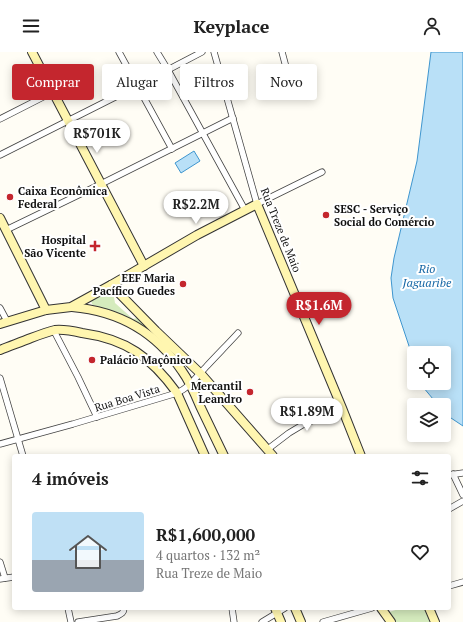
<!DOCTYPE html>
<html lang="pt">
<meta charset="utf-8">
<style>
:root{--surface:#fff;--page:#f2f2f2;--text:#222;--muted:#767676;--line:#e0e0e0;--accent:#c4262e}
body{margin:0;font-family:"PT Serif",serif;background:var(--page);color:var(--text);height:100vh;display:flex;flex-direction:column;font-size:15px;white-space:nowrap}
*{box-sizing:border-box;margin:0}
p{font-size:13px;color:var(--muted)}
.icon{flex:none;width:22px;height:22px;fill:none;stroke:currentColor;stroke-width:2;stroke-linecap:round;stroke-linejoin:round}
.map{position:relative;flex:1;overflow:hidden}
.panel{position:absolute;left:12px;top:402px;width:439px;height:156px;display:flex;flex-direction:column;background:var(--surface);border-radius:4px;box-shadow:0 2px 10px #0003}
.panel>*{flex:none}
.top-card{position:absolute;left:12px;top:12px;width:439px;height:36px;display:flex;gap:8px}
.controls{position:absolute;left:407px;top:294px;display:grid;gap:8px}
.controls a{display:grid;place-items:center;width:44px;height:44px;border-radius:4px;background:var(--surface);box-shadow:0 2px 10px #0003;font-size:20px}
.price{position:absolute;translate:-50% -34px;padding:0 9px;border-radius:14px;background:#fff;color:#222;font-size:13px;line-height:26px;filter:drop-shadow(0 1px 2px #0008)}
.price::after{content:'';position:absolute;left:50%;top:24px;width:12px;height:9px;margin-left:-6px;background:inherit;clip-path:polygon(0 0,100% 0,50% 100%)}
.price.current{background:var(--accent);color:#fff}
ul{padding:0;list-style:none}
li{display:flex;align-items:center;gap:12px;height:100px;padding:0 20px}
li+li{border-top:1px solid var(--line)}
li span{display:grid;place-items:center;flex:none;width:112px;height:80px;border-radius:4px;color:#555}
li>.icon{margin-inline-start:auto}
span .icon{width:48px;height:48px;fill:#fffc;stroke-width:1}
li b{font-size:17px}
h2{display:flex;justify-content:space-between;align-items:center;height:48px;padding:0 20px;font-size:17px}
.tag{padding:0 14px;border-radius:4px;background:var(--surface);box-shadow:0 2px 10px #0003;font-size:14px;line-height:36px}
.tag.current{background:var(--accent);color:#fff}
header{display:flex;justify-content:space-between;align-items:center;height:52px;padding:0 20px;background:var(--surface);font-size:18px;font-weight:600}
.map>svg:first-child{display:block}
</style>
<header><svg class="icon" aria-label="menu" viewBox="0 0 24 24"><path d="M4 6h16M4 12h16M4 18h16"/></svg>Keyplace<svg class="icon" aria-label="person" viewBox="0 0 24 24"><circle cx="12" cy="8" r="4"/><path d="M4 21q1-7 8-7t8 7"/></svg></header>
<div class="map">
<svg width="463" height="570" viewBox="0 0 463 570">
<rect width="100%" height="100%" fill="#fffdf5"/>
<g fill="#d5ebbd">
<path d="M107,239L114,245L115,251L133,267L137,266L163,289L124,265L111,259L93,253L92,252L91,248Z"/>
<path d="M402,556H424L430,570H396L389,560Z"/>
</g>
<g fill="#b9e0f7" stroke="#3f96cf">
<path d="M431,0H463V374L448,364L444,359V353H438L423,335L421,331H444V301H414V309L393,246L391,226L394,206L417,109Z"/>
<path d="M194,99L200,109L181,121L175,111Z"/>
</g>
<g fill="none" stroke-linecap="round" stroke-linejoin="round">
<g stroke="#444" stroke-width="7">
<g id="street">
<path d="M119,0L172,97"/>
<path d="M157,0L168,18L245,158"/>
<path d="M214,0L257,152L322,120"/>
<path d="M282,0L291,34"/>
<path d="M0,67L53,40"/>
<path d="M0,103L137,34L202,0"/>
<path d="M6,178L101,132L233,66"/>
<path d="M0,256L7,269"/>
<path d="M54,279L78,325L97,365"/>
<path d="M0,326L23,404"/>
<path d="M0,392L73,372L177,341C191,334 194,327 205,316C216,304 227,293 238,281"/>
<path d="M268,397L289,381L304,372L342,356"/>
<path d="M453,422L463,443"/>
<path d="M449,423L463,421"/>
<path d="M449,457L463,449"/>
<path d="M0,510L5,526"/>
<path d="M0,527L14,525"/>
<path d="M449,534L463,530"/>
<path d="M68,556L71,570"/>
<path d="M232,556L234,570"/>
<path d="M78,570L117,564C121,562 124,561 124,556"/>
<path d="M262,570L285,556"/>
<path d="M323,570L372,556"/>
</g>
</g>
<g stroke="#333" stroke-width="10">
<g id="secondary">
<path d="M32,0L144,214"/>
<path d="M0,166L46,258"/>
<path d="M111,233L156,279L201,322L273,404"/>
<path d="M72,255C118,259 156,280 182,319C190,330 195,342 200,354C208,371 216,387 224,404"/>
<path d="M0,272L46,258L71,255L111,233L197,183L257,152L342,356L361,404"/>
<path d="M0,298C10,294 21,290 31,286C39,283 47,280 55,278C64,277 73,279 82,281C126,287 151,305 177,341L205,404"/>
<path d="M275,556L281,570"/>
<path d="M295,556L301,570"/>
<path d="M381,556L391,570"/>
<path d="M429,556L435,570"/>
</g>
</g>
<use href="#street" stroke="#fff" stroke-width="5.5"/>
<use href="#secondary" stroke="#fff6b0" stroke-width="8"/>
</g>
<g fill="#c4262e" stroke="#fff" stroke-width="1.5">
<circle cx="10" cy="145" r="4"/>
<circle cx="326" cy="163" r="4"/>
<path d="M93 188h4v4h4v4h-4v4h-4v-4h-4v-4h4z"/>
<circle cx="183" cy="232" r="4"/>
<circle cx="92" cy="308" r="4"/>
<circle cx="250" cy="340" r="4"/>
</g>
<g text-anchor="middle" stroke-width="4" stroke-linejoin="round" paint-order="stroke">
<g font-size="11" font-weight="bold" fill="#111" stroke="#fff" text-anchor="start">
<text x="18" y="143">Caixa Econômica<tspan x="18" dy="13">Federal</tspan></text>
<text x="334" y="161">SESC - Serviço<tspan x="334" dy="13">Social do Comércio</tspan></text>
<text x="86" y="192" text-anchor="end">Hospital<tspan x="86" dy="13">São Vicente</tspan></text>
<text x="175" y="230" text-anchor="end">EEF Maria<tspan x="175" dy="13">Pacífico Guedes</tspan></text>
<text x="100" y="312">Palácio Maçônico</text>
<text x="242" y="338" text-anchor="end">Mercantil<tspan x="242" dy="13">Leandro</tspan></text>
</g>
<g font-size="11" fill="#111" stroke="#fff">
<text transform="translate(281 178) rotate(68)" y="4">Rua Treze de Maio</text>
<text transform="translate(127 346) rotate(-17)" y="4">Rua Boa Vista</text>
</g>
<g font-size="12" font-style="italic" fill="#1768a6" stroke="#fff">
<text x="427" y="221">Rio<tspan x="427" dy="14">Jaguaribe</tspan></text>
</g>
</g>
</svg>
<div class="controls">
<a><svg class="icon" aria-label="locate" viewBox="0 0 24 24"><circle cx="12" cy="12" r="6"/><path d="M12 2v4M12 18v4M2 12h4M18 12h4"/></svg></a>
<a><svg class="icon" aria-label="layers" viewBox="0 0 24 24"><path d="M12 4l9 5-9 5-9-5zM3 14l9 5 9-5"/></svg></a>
</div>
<b class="price" style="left:97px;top:102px">R$701K</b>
<b class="price" style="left:196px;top:173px">R$2.2M</b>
<b class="price current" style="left:319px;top:274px">R$1.6M</b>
<b class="price" style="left:307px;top:380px">R$1.89M</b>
<div class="top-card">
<a class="tag current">Comprar</a>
<a class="tag">Alugar</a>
<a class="tag">Filtros</a>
<a class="tag">Novo</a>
</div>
<section class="panel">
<h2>4 imóveis<svg class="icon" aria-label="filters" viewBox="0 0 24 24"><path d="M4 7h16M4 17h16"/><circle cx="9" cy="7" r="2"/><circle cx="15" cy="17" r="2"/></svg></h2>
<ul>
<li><span style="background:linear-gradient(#bfe0f5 60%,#9aa5b1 0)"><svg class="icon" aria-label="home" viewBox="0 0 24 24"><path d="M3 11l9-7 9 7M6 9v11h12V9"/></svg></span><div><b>R$1,600,000</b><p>4 quartos · 132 m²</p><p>Rua Treze de Maio</p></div><svg class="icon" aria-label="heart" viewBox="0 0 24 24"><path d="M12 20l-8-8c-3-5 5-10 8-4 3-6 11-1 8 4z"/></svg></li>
</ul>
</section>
</div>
